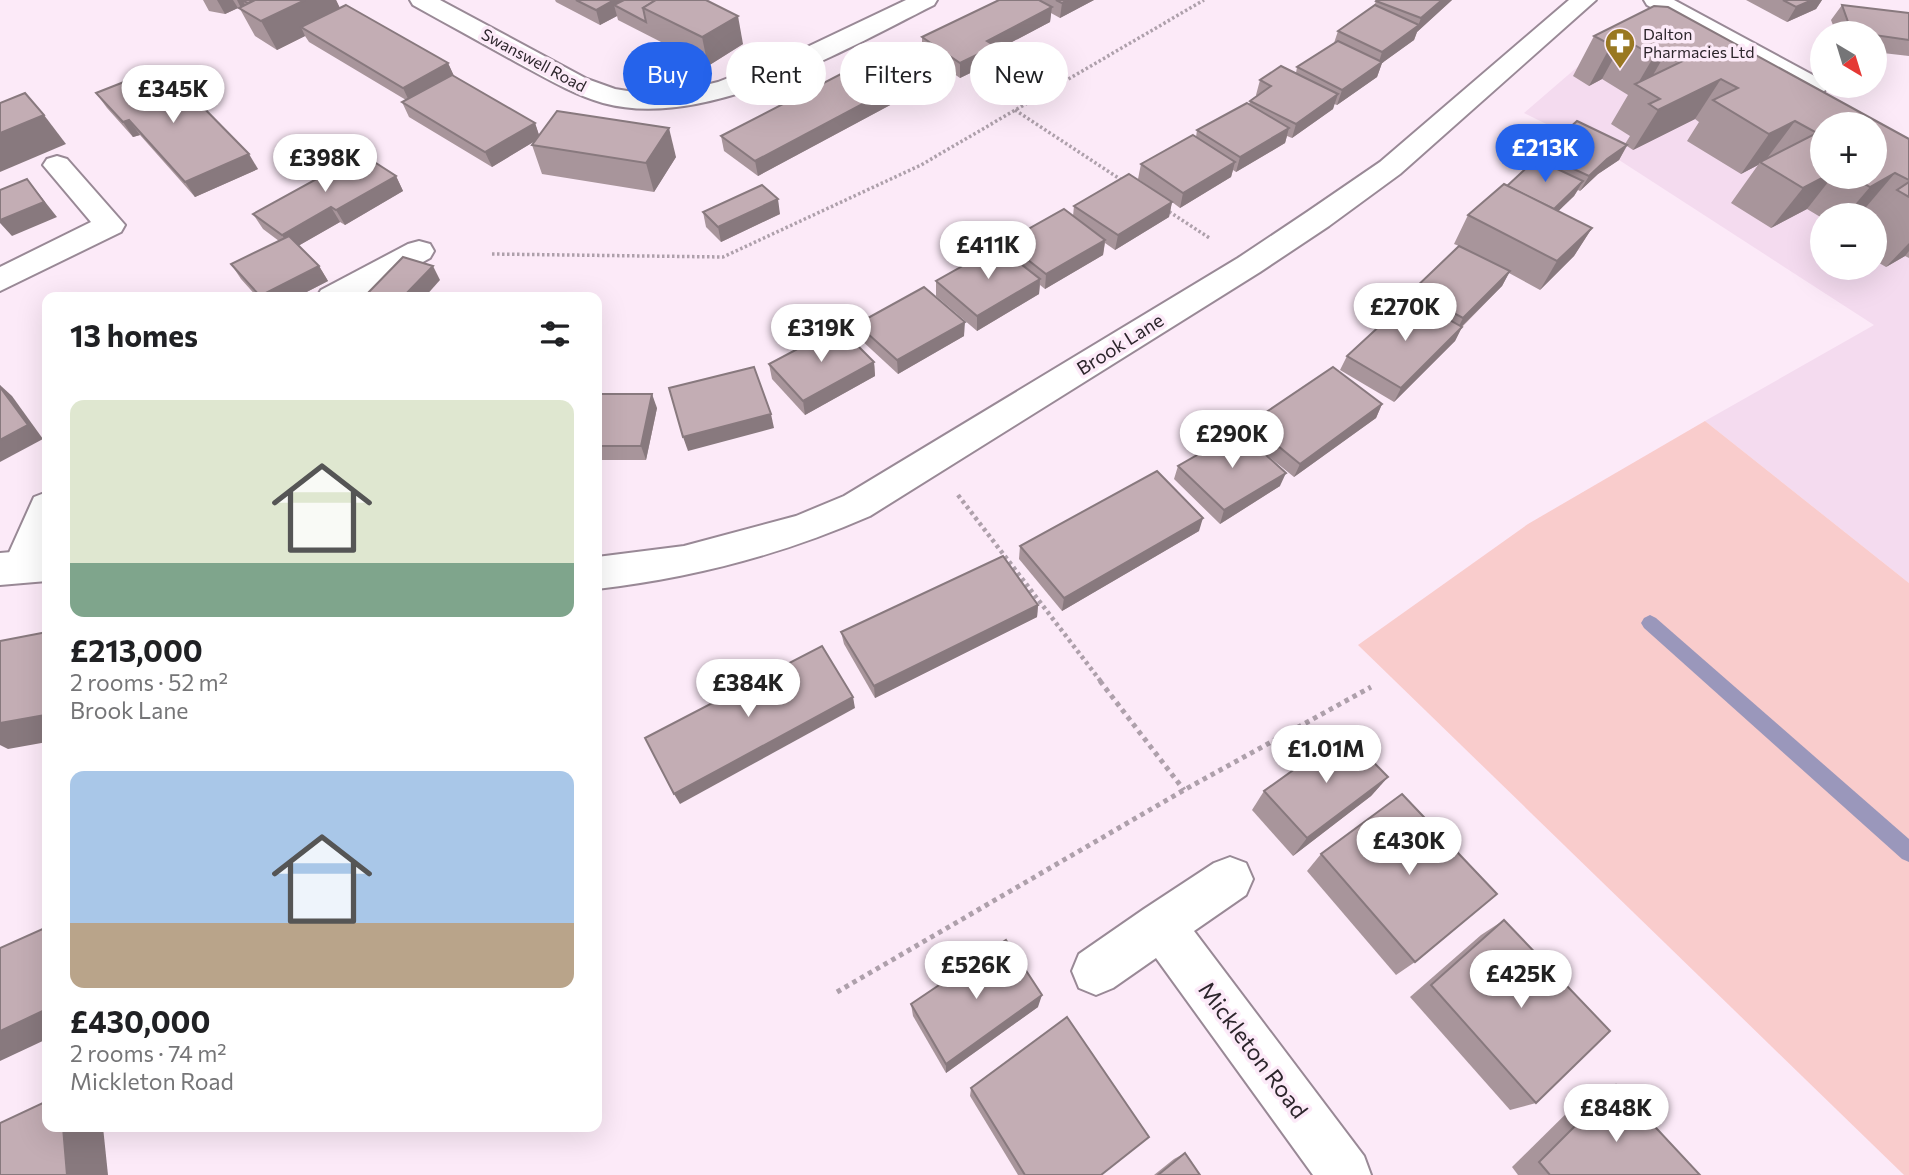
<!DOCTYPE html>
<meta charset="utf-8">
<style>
:root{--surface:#fff;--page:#f6f6f6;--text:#202124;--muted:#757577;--accent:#2563eb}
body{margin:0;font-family:Commissioner,sans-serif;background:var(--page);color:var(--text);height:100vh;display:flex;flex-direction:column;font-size:26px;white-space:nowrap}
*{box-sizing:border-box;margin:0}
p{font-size:23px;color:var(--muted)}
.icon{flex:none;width:38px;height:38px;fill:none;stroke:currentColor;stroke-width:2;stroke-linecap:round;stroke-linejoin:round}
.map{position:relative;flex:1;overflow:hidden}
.panel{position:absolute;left:42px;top:292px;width:560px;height:840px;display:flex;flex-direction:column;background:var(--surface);border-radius:14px;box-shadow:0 7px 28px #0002}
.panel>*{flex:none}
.top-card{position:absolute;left:623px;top:42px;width:665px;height:63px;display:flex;gap:14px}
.needle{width:46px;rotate:142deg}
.buttons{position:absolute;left:1810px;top:21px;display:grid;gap:14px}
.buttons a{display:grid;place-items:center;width:77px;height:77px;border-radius:50%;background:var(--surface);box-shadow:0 7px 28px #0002;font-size:35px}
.price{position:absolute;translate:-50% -60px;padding:0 16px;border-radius:24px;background:#fff;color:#222;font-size:23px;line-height:46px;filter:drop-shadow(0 2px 4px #0008)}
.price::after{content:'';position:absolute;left:50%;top:42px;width:21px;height:16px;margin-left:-10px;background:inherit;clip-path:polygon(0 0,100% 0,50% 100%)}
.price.active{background:var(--accent);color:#fff}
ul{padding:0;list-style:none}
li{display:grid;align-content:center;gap:14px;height:371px;padding:0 28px}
li span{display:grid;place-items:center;height:217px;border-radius:14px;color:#555}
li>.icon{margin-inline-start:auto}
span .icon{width:126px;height:126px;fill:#fffc;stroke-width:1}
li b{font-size:30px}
h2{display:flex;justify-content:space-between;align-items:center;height:84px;padding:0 28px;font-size:30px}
.tag{padding:0 24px;border-radius:32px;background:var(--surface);box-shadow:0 7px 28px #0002;font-size:24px;line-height:63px}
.tag.active{background:var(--accent);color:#fff}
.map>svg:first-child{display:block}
</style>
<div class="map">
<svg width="1909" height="1175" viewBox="0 0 1909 1175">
<rect width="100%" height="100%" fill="#fceaf8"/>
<path fill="#f4dbef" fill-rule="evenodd" d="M1604,44L1822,177L1909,179V583L1705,421L1874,325L1619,160L1524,113ZM1822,215H1874V268H1822Z"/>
<path fill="#f9cccc" d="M1705,421L1909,583V1175H1904L1358,645L1528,524Z"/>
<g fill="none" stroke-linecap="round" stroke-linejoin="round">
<path fill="#9a97bb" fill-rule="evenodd" d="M1650,615L1656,618L1909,839V862L1902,859L1644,628L1641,623L1644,618Z"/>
<g stroke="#998996" stroke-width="4">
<g id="minor">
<path d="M410,0H440L587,79L615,89L646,94L685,90L718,82L805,48L906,0H937L934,5C844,50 705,131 603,103C572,94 544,77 516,62C482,43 447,24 413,5Z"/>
<path d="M57,156L67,159L125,225L121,232L0,291V267L91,222L43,165L47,159Z"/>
<path d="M419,241L430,244L434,251L430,258L358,298H316L321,290L408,244Z"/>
<path d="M47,492C48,525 51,547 35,577L22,582L9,577L3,566L34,497Z"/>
<path d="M1230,857L1246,863L1253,879L1246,895L1194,931L1364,1156L1371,1175H1313L1156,958L1113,988L1096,995L1079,988L1072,971L1079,954L1144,909L1214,863Z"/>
</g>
</g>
<g stroke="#998996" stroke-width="4">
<g id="tertiary">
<path d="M1569,0H1596L1400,174L1329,226L1260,272L870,516C781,555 693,578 597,589V557L684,546L796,516L844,496L1238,258L1307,212L1380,162Z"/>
<path d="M1644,0H1674L1822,80V86L1827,87L1823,93L1814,95L1805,93L1647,5Z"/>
<path d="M47,549V581L0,585V553Z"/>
</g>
</g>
<g stroke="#aea0ab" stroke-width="3.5" stroke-dasharray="2.5 2.5" stroke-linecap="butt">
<path d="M1015,110L1123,181"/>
<path d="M1165,209L1211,239"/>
<path d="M492,254L723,257L921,165L1204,0"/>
</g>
<path stroke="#aea0ab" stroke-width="4.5" stroke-dasharray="3.5 3.5" stroke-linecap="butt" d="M958,495L1102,683"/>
<g stroke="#aea0ab" stroke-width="5" stroke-dasharray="4.5 4.5" stroke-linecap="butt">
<path d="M1100,681L1184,790"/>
<path d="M837,992L1184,790L1371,687"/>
</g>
<use href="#minor" fill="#fff" fill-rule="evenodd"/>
<use href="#tertiary" fill="#fff" fill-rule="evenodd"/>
</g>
<g fill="#a8959b" fill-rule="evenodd">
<path d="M203,0H336L340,9L448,63L454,77L535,123L539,135L676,157L654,192L542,174L532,145L535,141L492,167L409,117L402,102L406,100L309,42L305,36L277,50L255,36L240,9L238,8L225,14L209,11Z"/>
<path d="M555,0H706L743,44L708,66L618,20L617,16L600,25L556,2Z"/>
<path d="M999,0H1094L1060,18L1051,13L1050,22L995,51V61L960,78L922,52V37Z"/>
<path d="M1452,0L1417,32L1414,40L1382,63L1377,77L1337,105L1334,104L1333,109L1292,138L1287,136L1285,143L1236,172L1233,170L1231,177L1180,208L1172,202L1169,217L1115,250L1105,243L1103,255L1045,289L1040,285L1039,294L977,331L936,296V281L1004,251L1005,242L1073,216L1074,206L1169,200L1138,179L1141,164L1196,137L1197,130L1249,105L1250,101L1257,95H1256L1260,80L1296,73L1297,67L1334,43L1338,31L1374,6L1376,1Z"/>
<path d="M1746,0H1822L1816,9L1787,22Z"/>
<path d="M1842,5L1909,13V56L1874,52V33H1836L1831,20Z"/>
<path d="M1654,6L1909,139V258L1905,256L1886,267L1874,260V252L1883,242L1874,237V215H1865L1861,213L1857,215H1822V218L1807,209L1771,228L1731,203L1758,165L1741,174L1687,141L1699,122L1695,119L1633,150L1627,146L1619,160L1598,174L1580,191L1578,190L1574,196L1558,211L1592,228L1574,256L1540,290L1509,273L1502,286L1462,327L1455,341L1394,402L1340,370L1347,356L1408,300L1412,291L1459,246L1454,244L1468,215L1507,186L1538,160L1541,154L1625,144L1630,136L1611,124L1628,95L1602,79L1589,86L1573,76L1594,36ZM1822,124L1874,177H1822Z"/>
<path d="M935,81L758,176L724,151L721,136Z"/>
<path d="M96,93L258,169L195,197L140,135L133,137L107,108Z"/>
<path d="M396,176L403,191L345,225L340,222L298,246L319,266L328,281L295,298H258L241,279L231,264L279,241L263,229L253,214Z"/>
<path d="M703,212L780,214L721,242L706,227Z"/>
<path d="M857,324L964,336L898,374L859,338Z"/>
<path d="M874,362L875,376L805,415L772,379L769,364Z"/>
<path d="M597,394L657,408L646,460H597Z"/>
<path d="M1382,404L1376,418L1294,477L1252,443L1280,486L1220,524L1174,479L1178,466L1245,437L1250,423Z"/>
<path d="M1199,531L1062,611L1019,559L1020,546Z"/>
<path d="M1038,605L1037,617L875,698L844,644L841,632Z"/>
<path d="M1388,777L1371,796L1293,856L1252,810L1264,791Z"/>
<path d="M1321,854L1415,962L1396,975L1307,871Z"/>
<path d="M1504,920L1536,1103L1510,1110L1410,997L1481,935Z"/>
<path d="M911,1004L1038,1007L946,1073L913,1016Z"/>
<path d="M1616,1085L1700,1175H1518L1512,1167L1586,1094Z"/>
<path d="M971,1088L1101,1175H1018L970,1096Z"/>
<path d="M1185,1153L1200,1175H1154L1174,1159Z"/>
</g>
<g fill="#88797e">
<path d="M217,0H233L238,8L225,14Z"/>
<path d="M237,0H270L243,1L248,10H242Z"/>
<path d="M291,0H336L344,16L301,27L305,36L277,50L261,21Z"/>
<path d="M614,0H645L614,5L617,16L600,25L596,10Z"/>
<path d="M1067,0H1094L1060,18L1062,3Z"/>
<path d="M1442,0H1452L1417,32L1414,40L1382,63L1377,77L1337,105L1342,90L1378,65L1382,52L1418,26L1421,18Z"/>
<path d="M1812,0H1822L1816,9L1787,22L1796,7Z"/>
<path d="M1052,7L1050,22L995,51V61L960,78V63L987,41Z"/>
<path d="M738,16L743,44L708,66L702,37Z"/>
<path d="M1624,39L1602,79L1589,86L1611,45Z"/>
<path d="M1668,49L1645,89L1637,85L1654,56Z"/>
<path d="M448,63L455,78L410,103L403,88Z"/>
<path d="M934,66L935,81L758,176L755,161Z"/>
<path d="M1721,79L1695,119L1633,150L1658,110Z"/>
<path d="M1338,94L1333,109L1292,138L1296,124Z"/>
<path d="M44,115L66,144L0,172V133Z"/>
<path d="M129,120L140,135L133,137L123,122Z"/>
<path d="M1795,121L1765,161L1760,162L1758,165L1741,174L1769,134Z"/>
<path d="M535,123L540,138L492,167L485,152Z"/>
<path d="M669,128L676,157L654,192L646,163Z"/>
<path d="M1289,128L1285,143L1236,172L1240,157Z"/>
<path d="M1627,145L1619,160L1598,174L1580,191L1589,176L1607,159Z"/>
<path d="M249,154L258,169L195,197L185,182Z"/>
<path d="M1235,162L1231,177L1180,208L1183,193Z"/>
<path d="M1895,173L1861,213L1857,215H1846L1870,187Z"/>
<path d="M396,176L403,191L345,225L336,210Z"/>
<path d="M1824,177H1832L1807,209L1771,228L1803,188Z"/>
<path d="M27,179L57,217L12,236L0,223V220Z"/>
<path d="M1583,181L1574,196L1538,231L1546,216Z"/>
<path d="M778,199L780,214L721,242L718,227Z"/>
<path d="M1172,202L1169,217L1115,250L1118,235Z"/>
<path d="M331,207L340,222L291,250L282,235Z"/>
<path d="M1592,228L1574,256L1540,290L1557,261Z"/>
<path d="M1105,240L1103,255L1045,289L1046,274Z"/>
<path d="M1909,243V251L1905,256L1886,267Z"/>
<path d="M319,266L328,281L295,298H261L260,296Z"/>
<path d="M433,266L440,280L424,298H402Z"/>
<path d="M1510,271L1502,286L1456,332L1463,318Z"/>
<path d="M1040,279L1039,294L977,331V316Z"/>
<path d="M965,322L964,336L898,374L897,360Z"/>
<path d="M1462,327L1455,341L1394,402L1401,388Z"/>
<path d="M874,362L875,376L805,415L803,401Z"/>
<path d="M0,385L12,396L43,439L0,462Z"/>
<path d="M652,394L657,408L646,460L641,446Z"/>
<path d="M1382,404L1376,418L1294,477L1300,464Z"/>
<path d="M771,414L774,428L688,451L683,437Z"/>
<path d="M1286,473L1280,486L1220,524L1224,510Z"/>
<path d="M1203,518L1199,531L1062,611L1064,598Z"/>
<path d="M1038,605L1037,617L875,698L874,686Z"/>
<path d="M853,697L855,708L680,804L674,794Z"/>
<path d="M47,706V742L8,749L0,745V723Z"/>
<path d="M1388,777L1371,796L1293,856L1307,838Z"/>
<path d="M1042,995L1038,1007L946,1073V1064Z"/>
<path d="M47,1009V1039L0,1061V1031Z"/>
<path d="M63,1127H103L108,1175H67Z"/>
</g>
<g fill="#c3adb4" stroke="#88797e" stroke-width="2">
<path d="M244,0H255L248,3L243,1Z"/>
<path d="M255,0H305L261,21L239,8Z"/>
<path d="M576,0H614L596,10Z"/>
<path d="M624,0H656L643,8L646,22L614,5Z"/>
<path d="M656,0H706L738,16L702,37L643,8Z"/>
<path d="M999,0H1039L1052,7L987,41L995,46L960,63L922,37Z"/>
<path d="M1056,0H1067L1062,3Z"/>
<path d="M1377,0H1442L1421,18L1376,1Z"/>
<path d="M1783,0H1812L1796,7Z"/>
<path d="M346,5L448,63L403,88L301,27Z"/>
<path d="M1375,5L1419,25L1382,52L1338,31Z"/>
<path d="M1842,5L1909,13V40L1874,35V33H1852Z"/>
<path d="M1654,6L1668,7L1909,139V180L1895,173L1870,187L1853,177H1874V124H1822V177H1824L1803,188L1760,162L1817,133L1795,121L1769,134L1713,100L1738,88L1721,79L1658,110L1649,104L1660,99L1635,84L1687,59L1668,49L1654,56L1624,39L1611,45L1594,36Z"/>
<path d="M1338,41L1382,62L1342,90L1297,67Z"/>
<path d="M899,44L934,66L755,161L721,136Z"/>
<path d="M1281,66L1338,94L1296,124L1250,101L1271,86L1260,80Z"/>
<path d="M157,69L184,96L190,94L249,154L185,182L129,120L123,122L96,93Z"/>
<path d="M452,75L535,123L485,152L402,102Z"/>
<path d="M25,93L44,115L0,133V103Z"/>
<path d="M1247,103L1289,128L1240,157L1197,130Z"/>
<path d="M557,111L669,128L646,163L532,145Z"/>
<path d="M1577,121L1627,145L1607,159L1589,176L1541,154Z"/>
<path d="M1193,135L1235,162L1183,193L1141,164Z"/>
<path d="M362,154L396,176L336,210L331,207L282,235L253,214Z"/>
<path d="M1536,159L1583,181L1554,209L1507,186Z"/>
<path d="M1129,174L1172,202L1118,235L1074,206Z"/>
<path d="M27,179L44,202L0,220V190Z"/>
<path d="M1909,182V197L1897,190Z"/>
<path d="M1504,184L1592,228L1557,261L1468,215Z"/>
<path d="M762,185L778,199L718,227L703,212Z"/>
<path d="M1064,209L1105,240L1046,274L1005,242Z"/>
<path d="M289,236L319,266L260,296L231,264Z"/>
<path d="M998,246L1040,279L977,316L936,281Z"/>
<path d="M1459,246L1510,271L1463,318L1412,291Z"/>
<path d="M403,257L433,266L402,298H363Z"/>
<path d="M924,287L965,322L897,360L857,324Z"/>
<path d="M1410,298L1462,327L1401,388L1347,356Z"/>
<path d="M839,327L874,362L803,401L769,364Z"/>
<path d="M754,367L771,414L683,437L669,388Z"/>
<path d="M1333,367L1382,404L1300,464L1250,423Z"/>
<path d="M0,387L28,425L0,440Z"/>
<path d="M597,394H652L641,446H597Z"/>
<path d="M1239,431L1286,473L1224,510L1178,466Z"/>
<path d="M1157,471L1203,518L1064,598L1020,546Z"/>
<path d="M1003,556L1038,605L874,686L841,632Z"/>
<path d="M47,632V706L45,715L0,723V641Z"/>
<path d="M822,646L853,697L674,794L645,738Z"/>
<path d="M1345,733L1388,777L1307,838L1264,791Z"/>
<path d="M1402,794L1497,894L1415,962L1321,854Z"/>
<path d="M1504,920L1610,1031L1536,1103L1431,985Z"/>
<path d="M47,927V1009L0,1031V948Z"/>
<path d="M1006,940L1042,995L946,1064L911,1004Z"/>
<path d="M1067,1017L1149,1137L1101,1175H1025L971,1088Z"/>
<path d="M1616,1085L1700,1175H1550L1539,1162Z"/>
<path d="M47,1101V1127H63L67,1175H0V1123Z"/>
<path d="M1185,1153L1200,1175H1158Z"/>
</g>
<defs>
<g id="pharmacy-pin" transform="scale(1.575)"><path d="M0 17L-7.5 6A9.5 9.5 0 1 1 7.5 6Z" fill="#997821" stroke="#fceaf8"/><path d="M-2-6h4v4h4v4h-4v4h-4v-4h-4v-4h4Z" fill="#fff"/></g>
</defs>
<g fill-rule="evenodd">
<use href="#pharmacy-pin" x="1620" y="43"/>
</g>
<g text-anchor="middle" stroke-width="7" stroke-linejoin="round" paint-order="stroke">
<g font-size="16" fill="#2c252b" stroke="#fceaf8" text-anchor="start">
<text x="1643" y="40">Dalton<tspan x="1643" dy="18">Pharmacies Ltd</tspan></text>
</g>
<g font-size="16" fill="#2c252b" stroke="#fceaf8">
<text transform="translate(534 60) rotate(28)" y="6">Swanswell Road</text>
</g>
<g font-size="19" fill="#2c252b" stroke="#fceaf8">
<text transform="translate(1120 344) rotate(-32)" y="7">Brook Lane</text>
</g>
<g font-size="23" fill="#2c252b" stroke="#fceaf8">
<text transform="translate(1253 1050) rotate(53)" y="8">Mickleton Road</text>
</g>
</g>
</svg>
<div class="buttons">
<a><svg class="needle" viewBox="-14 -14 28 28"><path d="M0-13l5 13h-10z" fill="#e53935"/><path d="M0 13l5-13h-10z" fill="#757577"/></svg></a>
<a>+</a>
<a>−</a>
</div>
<b class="price" style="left:173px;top:125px">£345K</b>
<b class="price active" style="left:1545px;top:184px">£213K</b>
<b class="price" style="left:325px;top:194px">£398K</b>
<b class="price" style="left:988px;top:281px">£411K</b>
<b class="price" style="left:1405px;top:343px">£270K</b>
<b class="price" style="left:821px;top:364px">£319K</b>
<b class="price" style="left:1232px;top:470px">£290K</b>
<b class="price" style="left:748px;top:719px">£384K</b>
<b class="price" style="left:1326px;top:785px">£1.01M</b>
<b class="price" style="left:1409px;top:877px">£430K</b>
<b class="price" style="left:976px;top:1001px">£526K</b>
<b class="price" style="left:1521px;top:1010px">£425K</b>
<b class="price" style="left:1616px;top:1144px">£848K</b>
<div class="top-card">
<a class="tag active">Buy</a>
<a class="tag">Rent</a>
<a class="tag">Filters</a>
<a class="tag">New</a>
</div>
<section class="panel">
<h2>13 homes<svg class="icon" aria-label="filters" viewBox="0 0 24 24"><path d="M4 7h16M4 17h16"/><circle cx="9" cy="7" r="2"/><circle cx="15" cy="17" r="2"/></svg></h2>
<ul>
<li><span style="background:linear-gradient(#dfe7d0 75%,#7fa58c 0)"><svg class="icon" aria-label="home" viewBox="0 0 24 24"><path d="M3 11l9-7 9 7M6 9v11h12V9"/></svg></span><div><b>£213,000</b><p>2 rooms · 52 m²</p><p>Brook Lane</p></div></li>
<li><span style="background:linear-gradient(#a9c7e8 70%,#b9a48a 0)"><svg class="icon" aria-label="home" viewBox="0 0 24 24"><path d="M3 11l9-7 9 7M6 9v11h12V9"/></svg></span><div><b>£430,000</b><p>2 rooms · 74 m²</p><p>Mickleton Road</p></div></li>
</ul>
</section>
</div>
